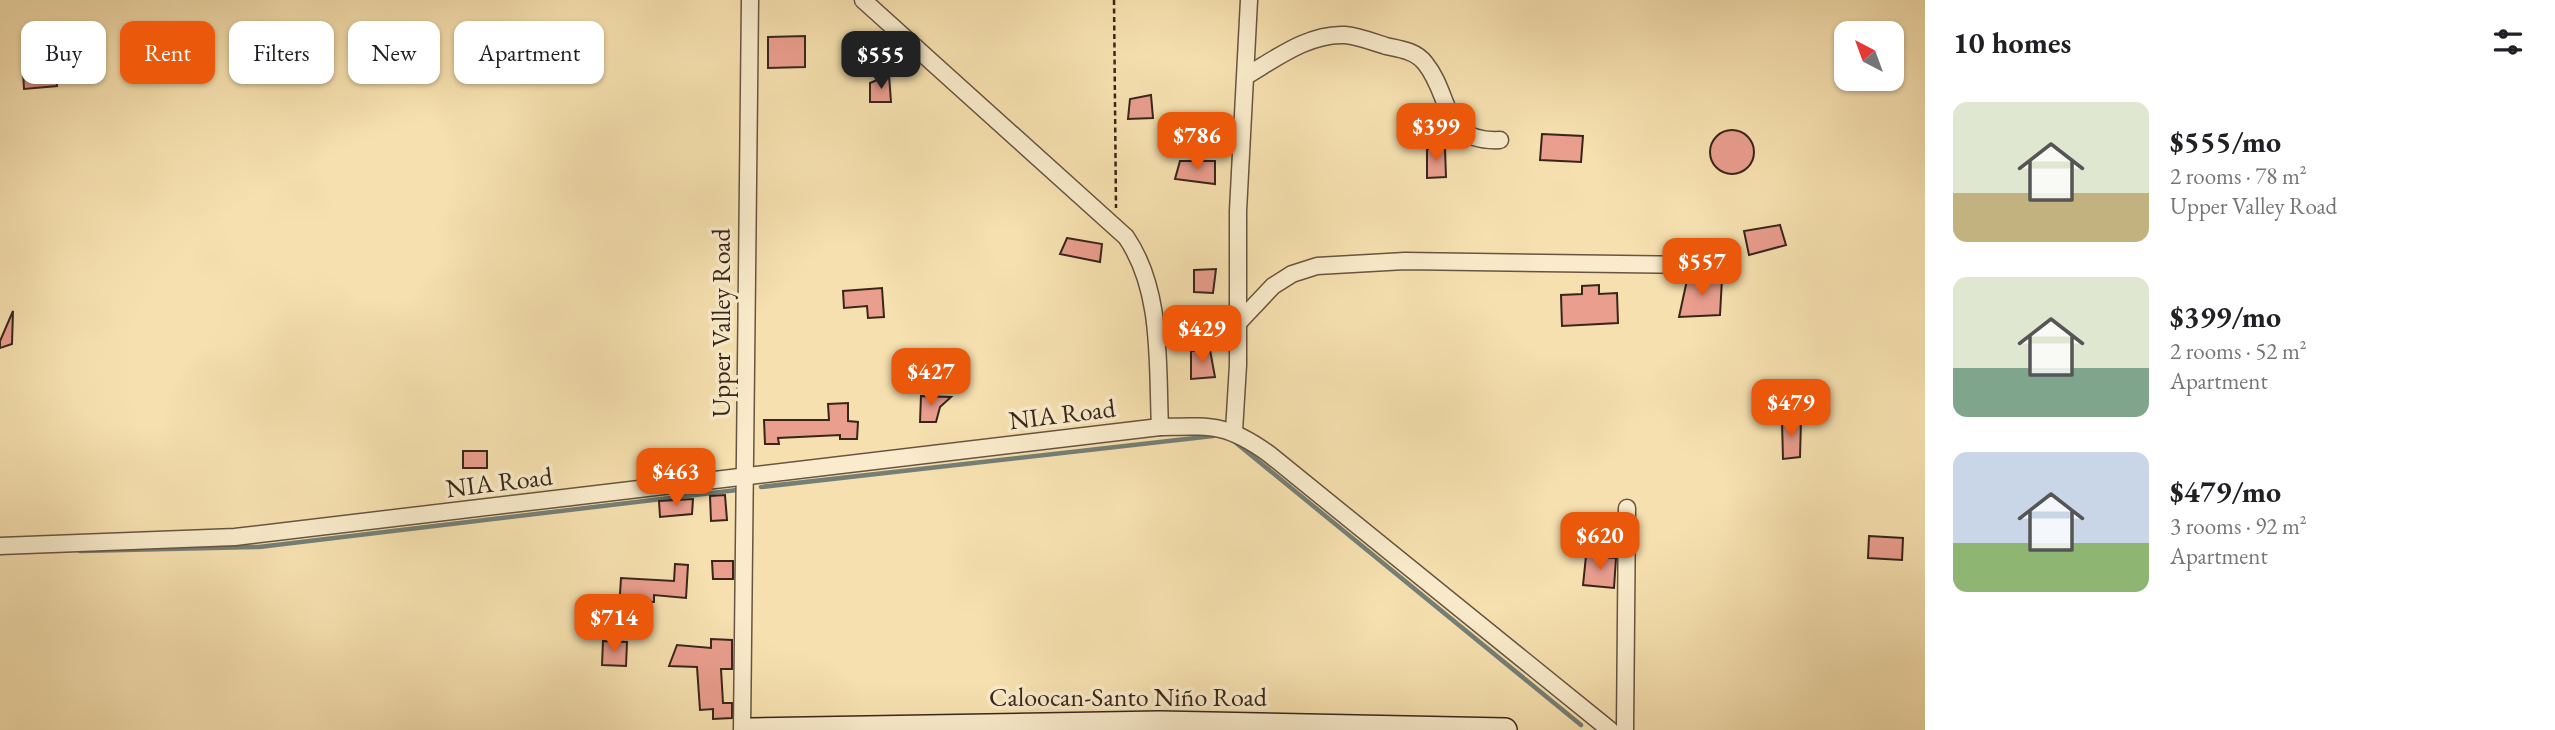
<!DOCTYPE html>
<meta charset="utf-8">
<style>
:root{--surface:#fff;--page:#f2f2f2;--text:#202124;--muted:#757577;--accent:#ea580c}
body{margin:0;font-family:"EB Garamond",serif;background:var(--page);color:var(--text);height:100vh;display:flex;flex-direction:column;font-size:26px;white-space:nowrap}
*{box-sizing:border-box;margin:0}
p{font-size:23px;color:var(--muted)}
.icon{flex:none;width:38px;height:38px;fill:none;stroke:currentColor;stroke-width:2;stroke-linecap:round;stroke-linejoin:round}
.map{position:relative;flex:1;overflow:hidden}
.side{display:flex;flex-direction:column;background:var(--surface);width:630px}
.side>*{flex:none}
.top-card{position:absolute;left:21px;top:21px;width:665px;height:63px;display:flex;gap:14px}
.needle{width:46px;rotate:319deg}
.controls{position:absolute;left:1834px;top:21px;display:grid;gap:14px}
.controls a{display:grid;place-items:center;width:70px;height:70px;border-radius:14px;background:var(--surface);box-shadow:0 2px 5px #0004;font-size:35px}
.price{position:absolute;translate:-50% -60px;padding:0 16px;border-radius:14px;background:var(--accent);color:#fff;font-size:23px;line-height:46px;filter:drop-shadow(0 2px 4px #0008)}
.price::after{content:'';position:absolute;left:50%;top:42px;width:21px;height:16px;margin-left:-10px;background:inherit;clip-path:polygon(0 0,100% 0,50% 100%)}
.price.active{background:#222;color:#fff}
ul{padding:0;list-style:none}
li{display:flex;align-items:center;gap:21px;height:175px;padding:0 28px}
li span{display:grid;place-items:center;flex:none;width:196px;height:140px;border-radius:14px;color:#555}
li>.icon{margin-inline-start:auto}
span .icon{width:84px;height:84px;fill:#fffc;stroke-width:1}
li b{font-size:30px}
h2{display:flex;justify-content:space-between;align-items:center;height:84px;padding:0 28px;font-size:30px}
.chip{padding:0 24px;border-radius:14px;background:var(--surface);box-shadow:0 2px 5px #0004;font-size:24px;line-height:63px}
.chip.active{background:var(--accent);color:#fff}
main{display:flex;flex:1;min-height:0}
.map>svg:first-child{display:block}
</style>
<main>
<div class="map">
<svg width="1925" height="730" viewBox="0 0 1925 730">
<rect width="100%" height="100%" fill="#f6e0af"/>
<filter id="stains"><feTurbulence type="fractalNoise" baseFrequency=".00286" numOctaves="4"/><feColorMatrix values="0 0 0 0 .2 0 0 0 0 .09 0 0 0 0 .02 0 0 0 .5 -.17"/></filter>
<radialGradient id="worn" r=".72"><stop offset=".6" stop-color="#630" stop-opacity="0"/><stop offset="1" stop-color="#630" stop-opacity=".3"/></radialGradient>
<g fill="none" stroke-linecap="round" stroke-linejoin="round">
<g stroke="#757f76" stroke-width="4.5">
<path d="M1235,442L1581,725"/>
<path d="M761,487L1213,436"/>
<path d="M80,551L259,547L737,490"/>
</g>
</g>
<g fill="#ea9e8e" stroke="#38261b" stroke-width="2">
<path d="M805,36V67L768,68V37Z"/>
<path d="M54,50L57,86L24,89L22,53Z"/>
<path d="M889,75L891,102H870V83Z"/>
<path d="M1151,95L1153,118L1128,119L1130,99Z"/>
<circle cx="1732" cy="152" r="22"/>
<path d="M1542,134L1583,136L1581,162L1540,160Z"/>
<path d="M1427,149H1445L1446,177L1427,178Z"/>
<path d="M1180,161H1215V184L1175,179Z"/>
<path d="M1780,225L1786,245L1749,255L1744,231Z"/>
<path d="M1067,238L1102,244L1100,262L1060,254Z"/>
<path d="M1216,269L1213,293L1194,292V270Z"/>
<path d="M1722,279L1720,315L1679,317L1687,280Z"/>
<path d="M1599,285V294L1617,293L1618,323L1562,326L1561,295L1582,294V286Z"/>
<path d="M882,288L884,317L868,318L867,306L844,308L843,291Z"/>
<path d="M13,311L12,344L0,348V341Z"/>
<path d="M1210,350L1215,377L1191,379V351Z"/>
<path d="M921,396L951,397L940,407L936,422H920Z"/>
<path d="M848,403V421L858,422L857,439H840V435L778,438L779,444H765L764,420H829L828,404Z"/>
<path d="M1801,420L1800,457L1783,459L1782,421Z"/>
<rect x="463" y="451" width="24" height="17"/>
<path d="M725,495L727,520L711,521L710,496Z"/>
<path d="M693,499L692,514L660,517L659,501Z"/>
<path d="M1869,536L1903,538L1902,560L1868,558Z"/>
<path d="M1586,556L1616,558L1614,588L1583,585Z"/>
<path d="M712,561H733V579H713Z"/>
<path d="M675,564L688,565L686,598L654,595V602L626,601L620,594L621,578L674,581Z"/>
<path d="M711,639L732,640V669H721L723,703H732V718L713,719V709L700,710L697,667L669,666L677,645L711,648Z"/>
<path d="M603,641L627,642L626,666L602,665Z"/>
</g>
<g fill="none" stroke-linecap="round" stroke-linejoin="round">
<g stroke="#685440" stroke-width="19">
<g id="street">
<path d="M863,0L1126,237C1163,291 1157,364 1160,427"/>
<path d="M1246,76C1275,59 1309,33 1345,35C1358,36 1373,42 1386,46C1400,49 1416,51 1425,63C1452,96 1441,143 1500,140"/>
<path d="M1239,322L1273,286L1292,274L1317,266L1405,261L1697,265"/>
<path d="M1234,431L1238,365V211L1249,0"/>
<path d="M0,546L235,537L1160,427C1211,426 1226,423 1269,454L1610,730"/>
<path d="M742,730L750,0"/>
<path d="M1625,730L1627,508"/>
</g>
</g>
<g stroke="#38261b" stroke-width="26">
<path id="secondary" d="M751,730L1160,723L1505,730"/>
</g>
<path stroke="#38261b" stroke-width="2.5" stroke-dasharray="5 3.5" stroke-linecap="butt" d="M1114,0L1116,208"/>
<use href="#street" stroke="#f9ebcb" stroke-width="16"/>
<use href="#secondary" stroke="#f9ebcb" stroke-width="23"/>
</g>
<g text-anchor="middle" stroke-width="7" stroke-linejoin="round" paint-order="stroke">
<g font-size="26" fill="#38261b" stroke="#f9ebcb">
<text transform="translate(721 323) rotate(-90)" y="9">Upper Valley Road</text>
<text transform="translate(1062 414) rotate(-7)" y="9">NIA Road</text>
<text transform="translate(499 482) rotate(-7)" y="9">NIA Road</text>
<text x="1128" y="706">Caloocan-Santo Niño Road</text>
</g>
</g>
<rect width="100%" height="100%" filter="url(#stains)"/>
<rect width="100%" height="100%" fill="url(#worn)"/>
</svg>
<div class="controls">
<a><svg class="needle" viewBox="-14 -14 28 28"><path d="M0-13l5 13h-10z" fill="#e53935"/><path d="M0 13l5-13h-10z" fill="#757577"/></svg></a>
</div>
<b class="price active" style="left:881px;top:91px">$555</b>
<b class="price" style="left:1436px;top:163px">$399</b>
<b class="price" style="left:1197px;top:172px">$786</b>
<b class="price" style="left:1702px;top:298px">$557</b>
<b class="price" style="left:1202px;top:365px">$429</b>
<b class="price" style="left:931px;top:408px">$427</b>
<b class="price" style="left:1791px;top:439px">$479</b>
<b class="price" style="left:676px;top:508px">$463</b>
<b class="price" style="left:1600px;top:572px">$620</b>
<b class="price" style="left:614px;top:654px">$714</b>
<div class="top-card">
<a class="chip">Buy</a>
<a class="chip active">Rent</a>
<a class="chip">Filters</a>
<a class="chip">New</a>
<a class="chip">Apartment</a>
</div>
</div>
<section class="side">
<h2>10 homes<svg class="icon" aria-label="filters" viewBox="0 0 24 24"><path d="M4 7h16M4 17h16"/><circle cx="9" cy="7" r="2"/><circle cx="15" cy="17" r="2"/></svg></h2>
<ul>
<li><span style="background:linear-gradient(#dfe7d0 65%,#c2b280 0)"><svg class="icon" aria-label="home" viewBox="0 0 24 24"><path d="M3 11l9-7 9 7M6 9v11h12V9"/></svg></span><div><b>$555/mo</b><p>2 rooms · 78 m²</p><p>Upper Valley Road</p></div></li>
<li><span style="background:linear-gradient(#dfe7d0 65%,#7fa58c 0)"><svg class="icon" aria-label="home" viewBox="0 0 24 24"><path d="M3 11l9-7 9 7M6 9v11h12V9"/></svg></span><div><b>$399/mo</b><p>2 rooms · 52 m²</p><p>Apartment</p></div></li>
<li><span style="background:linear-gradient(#c9d6e8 65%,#8fb573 0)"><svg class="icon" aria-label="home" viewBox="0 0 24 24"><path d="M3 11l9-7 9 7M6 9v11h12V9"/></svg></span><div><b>$479/mo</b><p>3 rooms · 92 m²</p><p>Apartment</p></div></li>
</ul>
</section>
</main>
